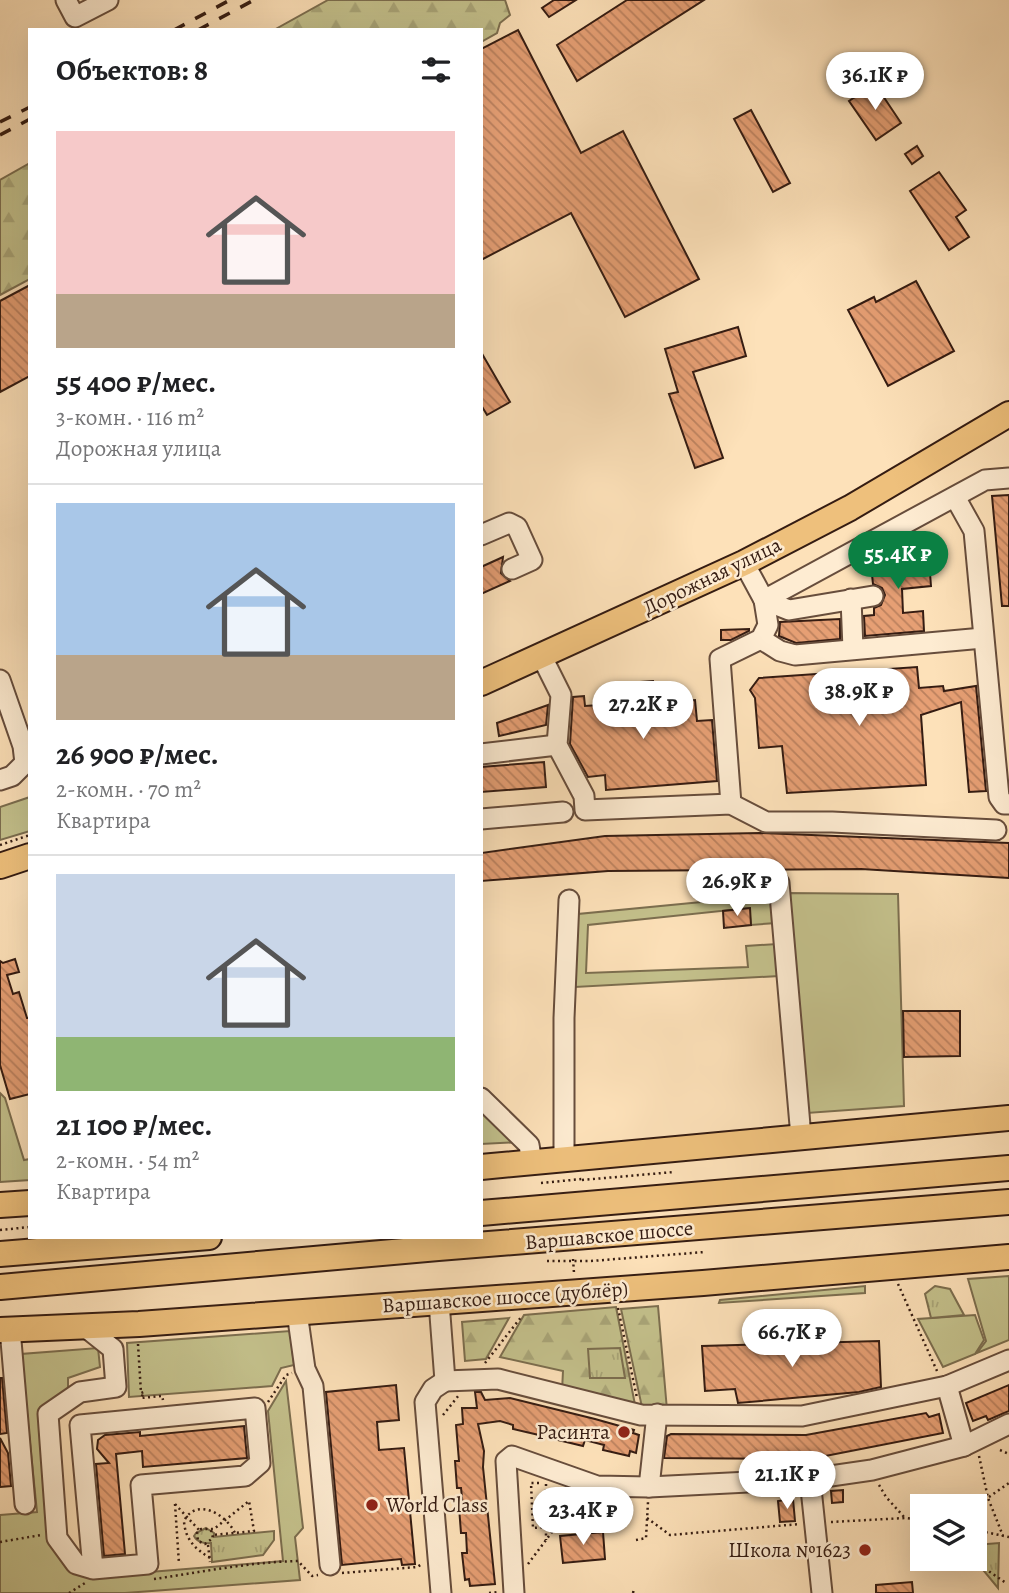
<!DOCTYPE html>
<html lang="ru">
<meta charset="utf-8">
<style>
:root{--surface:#fff;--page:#f2f2f2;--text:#202124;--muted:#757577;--line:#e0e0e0;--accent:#0b8043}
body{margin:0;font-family:Alegreya,serif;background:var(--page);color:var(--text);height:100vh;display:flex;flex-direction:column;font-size:26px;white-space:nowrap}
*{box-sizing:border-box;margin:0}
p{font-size:23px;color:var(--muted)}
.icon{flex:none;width:38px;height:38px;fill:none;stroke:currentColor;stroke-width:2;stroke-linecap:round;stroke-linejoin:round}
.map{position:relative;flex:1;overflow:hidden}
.drawer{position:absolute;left:28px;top:28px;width:455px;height:1211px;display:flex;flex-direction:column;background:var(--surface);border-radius:0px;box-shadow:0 7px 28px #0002}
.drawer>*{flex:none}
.buttons{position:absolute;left:910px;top:1494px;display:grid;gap:14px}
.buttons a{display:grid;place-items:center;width:77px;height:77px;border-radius:0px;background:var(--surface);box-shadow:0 7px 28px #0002;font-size:35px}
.price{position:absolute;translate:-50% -60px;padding:0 16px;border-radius:24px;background:#fff;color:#222;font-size:23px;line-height:46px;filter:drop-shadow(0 2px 4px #0008)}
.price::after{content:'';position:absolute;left:50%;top:42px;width:21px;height:16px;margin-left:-10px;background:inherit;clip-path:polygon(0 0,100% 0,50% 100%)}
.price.active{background:var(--accent);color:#fff}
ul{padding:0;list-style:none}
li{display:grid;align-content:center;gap:14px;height:371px;padding:0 28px}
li+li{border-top:2px solid var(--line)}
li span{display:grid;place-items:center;height:217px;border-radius:0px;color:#555}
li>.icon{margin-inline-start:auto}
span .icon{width:126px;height:126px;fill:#fffc;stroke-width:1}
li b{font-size:30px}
h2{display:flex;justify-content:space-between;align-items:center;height:84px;padding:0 28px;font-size:30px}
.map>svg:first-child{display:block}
</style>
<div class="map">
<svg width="1009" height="1593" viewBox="0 0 1009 1593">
<defs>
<pattern id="forest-firs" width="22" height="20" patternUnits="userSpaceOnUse" patternTransform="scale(1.75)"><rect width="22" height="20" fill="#c4c18c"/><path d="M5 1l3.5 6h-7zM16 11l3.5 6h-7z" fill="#a9a578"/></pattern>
<pattern id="park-tufts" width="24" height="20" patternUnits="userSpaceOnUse" patternTransform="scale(1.75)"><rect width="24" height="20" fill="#c4c18c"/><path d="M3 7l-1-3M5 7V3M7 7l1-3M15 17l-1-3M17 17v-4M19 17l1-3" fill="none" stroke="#a9a578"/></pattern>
<pattern id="building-back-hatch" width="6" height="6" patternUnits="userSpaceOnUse" patternTransform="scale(1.75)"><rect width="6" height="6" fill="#e69f74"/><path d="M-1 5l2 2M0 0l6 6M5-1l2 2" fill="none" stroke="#bb815e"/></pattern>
</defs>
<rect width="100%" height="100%" fill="#fde1b9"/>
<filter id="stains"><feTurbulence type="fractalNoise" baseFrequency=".00286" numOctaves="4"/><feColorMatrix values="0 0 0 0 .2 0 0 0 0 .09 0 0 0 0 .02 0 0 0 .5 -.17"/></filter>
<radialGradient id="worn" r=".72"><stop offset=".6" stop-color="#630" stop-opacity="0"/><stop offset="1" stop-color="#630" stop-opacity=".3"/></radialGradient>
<g fill="#c4c18c" stroke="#7c6e4f" stroke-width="2">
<path d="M30,797V831L0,840V807Z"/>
<path d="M786,893L898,894L904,1106L807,1113Z"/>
<path d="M774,895L776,923L751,925L749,908L588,925L586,973L748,967L746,946L777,944L779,976L575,987L578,914Z"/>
<path d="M0,1093L5,1098L24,1160L30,1159V1180L0,1182Z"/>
<path d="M481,1105L521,1142L481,1144Z"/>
<path d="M1009,1276V1340L977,1353L986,1341L968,1279Z"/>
<path d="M865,1286V1293L719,1303L720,1300Z"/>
<path d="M975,1315L984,1340L975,1354L943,1367L918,1319Z"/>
<path d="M290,1331L294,1365L281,1368L272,1386L129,1397L127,1343Z"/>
<path d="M98,1348L100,1367L68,1378V1389L40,1408L52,1547L67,1569L89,1577L283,1561L268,1411L286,1381L303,1528L295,1537L300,1580L125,1593H0V1515L37,1512L21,1354Z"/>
</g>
<g fill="url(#forest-firs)" stroke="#7c6e4f" stroke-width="2">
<path d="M328,0H505L510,15L500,23L497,33L481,42V30H274Z"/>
<path d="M30,163V279L0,295V180Z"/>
<path d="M658,1306L667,1410L643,1412L621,1309Z"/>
<path d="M616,1307L636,1410L562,1391L563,1371L500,1357L524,1315Z"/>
<path d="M509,1318L486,1359L465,1361L462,1322Z"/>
</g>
<g fill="url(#park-tufts)" stroke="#7c6e4f" stroke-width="2">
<path d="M935,1286L950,1289L964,1315L931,1318L925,1294Z"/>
<path d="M620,1348L625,1378H590L588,1349Z"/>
<path d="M206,1528L214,1533V1537L274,1531V1540L263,1555L212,1562L211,1543C205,1544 197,1542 194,1536L196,1533Z"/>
<path d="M999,1543L998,1588L974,1559L975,1545Z"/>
</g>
<g fill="url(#building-back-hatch)" stroke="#351c12" stroke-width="2">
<path d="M554,0H576L549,17L542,8Z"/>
<path d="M627,0H704L577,81L557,45Z"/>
<path d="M518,30L581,153L623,131L699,279L625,317L571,213L481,260V49Z"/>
<path d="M875,84L901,123L876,140L849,101Z"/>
<path d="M751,110L790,183L773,192L734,119Z"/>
<path d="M917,146L923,156L912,164L905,154Z"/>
<path d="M939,172L966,210L956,217L969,237L949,250L910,191Z"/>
<path d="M916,281L954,351L888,386L848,310L874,297L876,302Z"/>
<path d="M30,285V376L0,392V301Z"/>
<path d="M738,327L746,356L693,372L723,458L695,468L669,394L678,392L665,349Z"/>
<path d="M481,352L510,402L487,415L481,405Z"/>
<path d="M1009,495V606H1002L992,496Z"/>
<path d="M928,548L931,586L902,589L903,613L923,611L924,631L865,636L864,616L874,615V608L881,605L885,595L882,588L873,584L870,556Z"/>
<path d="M503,557L501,573L510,581L481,594V567Z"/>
<path d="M840,619V639L796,643L779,636L780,622Z"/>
<path d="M749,629V631L731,640H721V630Z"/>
<path d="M917,667L919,688L943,686L944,691L976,686L986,791L969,792L961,702L921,715L926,785L787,793L782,746L759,748L755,698L750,690L759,678Z"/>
<path d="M653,681L655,703L695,700L697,721L712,720L717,781L606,790L605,775L588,777L570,744L573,697L584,696L585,706L629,703L627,683Z"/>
<path d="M548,705L546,725L499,736L497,723Z"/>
<path d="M544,762L546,787L481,792V767Z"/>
<path d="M760,833L1009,843V878L861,869L608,871L481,881V853L605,836Z"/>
<path d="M750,908L751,925L724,928L723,911Z"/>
<path d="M15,959L19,972L7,975L13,994L19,992L27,1018H30V1094L10,1099L0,1065V961L3,963Z"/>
<path d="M903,1011H960V1056L904,1057Z"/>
<path d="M879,1341L881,1387L859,1392L738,1403L735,1389L705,1391L702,1346Z"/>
<path d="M0,1378H2L7,1433L0,1434Z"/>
<path d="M396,1385L399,1420L377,1422L379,1450L404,1448L415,1564L402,1565L401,1559L342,1565L326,1392Z"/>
<path d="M1009,1385V1411L988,1420L986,1416L973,1421L966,1403Z"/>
<path d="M475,1392H481L485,1400L510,1398L595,1419L634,1430L633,1433L639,1435L636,1453L630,1451L629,1456L603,1450L604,1445L585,1440L583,1446L558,1440L560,1434L540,1431L539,1435L513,1429V1425L500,1421L478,1424L484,1451L483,1467L495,1584L470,1586L469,1579L465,1580L462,1553H467L466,1533H461L459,1507H463L461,1488H457L455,1461H459L456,1425L463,1424L462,1408H477Z"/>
<path d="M926,1413L929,1417L939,1414L943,1433L810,1459L664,1458L667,1436L671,1434L806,1435Z"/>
<path d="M244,1426L247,1458L143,1467L142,1451L116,1454L125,1554L104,1556L96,1464L109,1463L97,1449L98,1440L105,1435L140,1432V1436Z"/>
<path d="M0,1438L8,1453L11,1486L0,1487Z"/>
<path d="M843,1490V1502L832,1503L831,1491Z"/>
<path d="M793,1499L795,1521L780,1522L778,1501Z"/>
<path d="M603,1532L605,1559L563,1563L560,1536Z"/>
<path d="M912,1582L913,1593H876V1585Z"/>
</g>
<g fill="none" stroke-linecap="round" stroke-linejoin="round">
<g stroke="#674d3c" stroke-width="23">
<g id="minor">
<path d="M66,0L75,17L108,0"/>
<path d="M955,497L974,531L999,797L1004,804H1009"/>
<path d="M481,535L509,523L517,527L532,560L512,569"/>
<path d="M744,563L764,600L985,480L1009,478"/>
<path d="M851,599L853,649"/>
<path d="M764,600L789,610L873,596"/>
<path d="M761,639L780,651L795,655L983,638"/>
<path d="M542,657L561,695L557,745L584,796L585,810L731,804L766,822H832L996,830"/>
<path d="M0,680L23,746L25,763L12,776L0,780"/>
<path d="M481,754L557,745"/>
<path d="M731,804L720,659L761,639L768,625L764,600"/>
<path d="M481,819L563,812"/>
<path d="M779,883L801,1137"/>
<path d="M481,1098L529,1145L532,1162"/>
<path d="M564,1158V1018L569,900"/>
<path d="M439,1302L445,1381L433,1389L425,1402L441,1593"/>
<path d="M297,1312L305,1369L313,1386L330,1565"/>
<path d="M84,1326L113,1349L116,1387L80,1392L48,1414L57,1538L76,1564L93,1569L148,1564L141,1485L245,1476L260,1463L255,1408L80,1425L93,1569"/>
<path d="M10,1329L25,1504"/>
<path d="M445,1381L498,1379L641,1415L802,1416L947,1386L1009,1360"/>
<path d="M964,1446L1009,1424"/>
<path d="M810,1479L822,1593"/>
<path d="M649,1487L657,1414"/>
<path d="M514,1593L506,1461L512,1456L597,1486L649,1487L810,1479L872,1470L964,1446L947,1386"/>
</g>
</g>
<g stroke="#351c12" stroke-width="28">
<g id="major">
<path d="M481,683L744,563L850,508L1009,414"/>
<path d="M0,866L30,856"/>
<path d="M481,1167L1009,1118"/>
<path d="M0,1205L30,1203"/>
<path d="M481,1213L1009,1168"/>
<path d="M0,1254L209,1237"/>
<path d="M0,1287L438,1248L1009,1202"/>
<path d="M0,1330L139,1324L703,1283L1009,1257"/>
</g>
</g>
<g stroke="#351c12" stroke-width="2.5" stroke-dasharray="2 3.5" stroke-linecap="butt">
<path d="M0,845L30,835"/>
<path d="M582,1180L674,1172"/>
<path d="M541,1183L582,1179"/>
<path d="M0,1230L30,1227"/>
<path d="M573,1259L574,1273"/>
<path d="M547,1261H591L705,1252"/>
<path d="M898,1284L937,1371"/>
<path d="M618,1308L637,1398"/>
<path d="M138,1344L141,1393L144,1392L141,1398L162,1396L163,1400"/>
<path d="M485,1363L522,1316"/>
<path d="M268,1402L286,1375L292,1373"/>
<path d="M443,1415L459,1395"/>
<path d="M1000,1450L1009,1454"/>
<path d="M979,1456L988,1498L1003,1536"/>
<path d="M539,1483H531L533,1528L558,1526"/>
<path d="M546,1484V1540"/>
<path d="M879,1485L886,1497L905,1518"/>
<path d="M989,1497L1009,1483"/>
<path d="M175,1504L179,1564"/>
<path d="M175,1504L199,1530"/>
<path d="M647,1518L670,1535L800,1524"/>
<path d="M831,1522L905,1518L922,1520"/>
<path d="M211,1530L213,1538L205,1544L198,1541L197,1533L201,1529H214L249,1501L254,1531L213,1535"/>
<path d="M975,1530L1009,1537"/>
<path d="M636,1540L646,1538L648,1502"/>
<path d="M0,1542L41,1535"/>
<path d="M208,1545L210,1562"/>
<path d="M210,1558C195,1549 185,1539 184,1521C196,1497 226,1514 235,1533"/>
<path d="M971,1559L1006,1583"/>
<path d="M528,1564L552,1532L585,1498"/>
<path d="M342,1573L417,1567L422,1564"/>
<path d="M154,1579C202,1572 250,1562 298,1561L312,1576L318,1575"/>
<path d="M69,1593L85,1583"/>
<path d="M489,1593L498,1592"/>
<path d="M633,1593L634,1589"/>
</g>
<use href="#minor" stroke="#feecd2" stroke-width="19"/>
<use href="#major" stroke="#eec07c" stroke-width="24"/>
<g stroke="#351c12" stroke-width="3.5" stroke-dasharray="12 12" stroke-linecap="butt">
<path d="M174,30L230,0"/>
<path d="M198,30L254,0"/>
<path d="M0,122L30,107"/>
<path d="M0,135L30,119"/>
</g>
</g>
<g fill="#8f2418" stroke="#feecd2" stroke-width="2.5">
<circle cx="624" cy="1432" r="7"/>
<circle cx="372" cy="1505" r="7"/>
<circle cx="865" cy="1550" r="7"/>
</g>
<g text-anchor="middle" stroke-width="5" stroke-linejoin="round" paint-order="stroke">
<g font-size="21" fill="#351c12" stroke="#feecd2">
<text transform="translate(712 576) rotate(-26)" y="7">Дорожная улица</text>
<text transform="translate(609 1235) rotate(-5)" y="7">Варшавское шоссе</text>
<text transform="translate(505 1297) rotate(-4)" y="7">Варшавское шоссе (дублёр)</text>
</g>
<g font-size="21" fill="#351c12" stroke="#feecd2" text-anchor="end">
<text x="610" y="1439">Расинта</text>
<text x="386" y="1512" text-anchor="start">World Class</text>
<text x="851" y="1557">Школа №1623</text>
</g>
</g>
<rect width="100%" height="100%" filter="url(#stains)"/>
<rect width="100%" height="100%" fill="url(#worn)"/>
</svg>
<div class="buttons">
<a><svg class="icon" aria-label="layers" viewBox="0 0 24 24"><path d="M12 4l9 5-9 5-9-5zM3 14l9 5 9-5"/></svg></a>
</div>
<b class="price" style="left:875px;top:112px">36.1K ₽</b>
<b class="price active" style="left:898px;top:591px">55.4K ₽</b>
<b class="price" style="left:859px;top:728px">38.9K ₽</b>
<b class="price" style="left:643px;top:741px">27.2K ₽</b>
<b class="price" style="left:737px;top:918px">26.9K ₽</b>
<b class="price" style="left:792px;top:1369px">66.7K ₽</b>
<b class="price" style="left:787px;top:1511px">21.1K ₽</b>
<b class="price" style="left:583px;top:1547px">23.4K ₽</b>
<section class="drawer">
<h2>Объектов: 8<svg class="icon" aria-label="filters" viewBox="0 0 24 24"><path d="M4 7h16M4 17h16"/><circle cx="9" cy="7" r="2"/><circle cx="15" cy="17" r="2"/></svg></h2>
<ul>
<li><span style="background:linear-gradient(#f6c9c9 75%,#b9a48a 0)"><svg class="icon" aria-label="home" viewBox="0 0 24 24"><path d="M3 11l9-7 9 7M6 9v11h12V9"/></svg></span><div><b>55 400 ₽/мес.</b><p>3-комн. · 116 m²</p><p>Дорожная улица</p></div></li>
<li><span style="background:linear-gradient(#a9c7e8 70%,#b9a48a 0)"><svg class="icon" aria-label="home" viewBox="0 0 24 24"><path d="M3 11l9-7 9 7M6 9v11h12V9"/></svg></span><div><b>26 900 ₽/мес.</b><p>2-комн. · 70 m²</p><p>Квартира</p></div></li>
<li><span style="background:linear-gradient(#c9d6e8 75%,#8fb573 0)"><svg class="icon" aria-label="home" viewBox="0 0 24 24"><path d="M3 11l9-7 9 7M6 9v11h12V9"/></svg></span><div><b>21 100 ₽/мес.</b><p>2-комн. · 54 m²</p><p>Квартира</p></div></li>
</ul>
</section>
</div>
